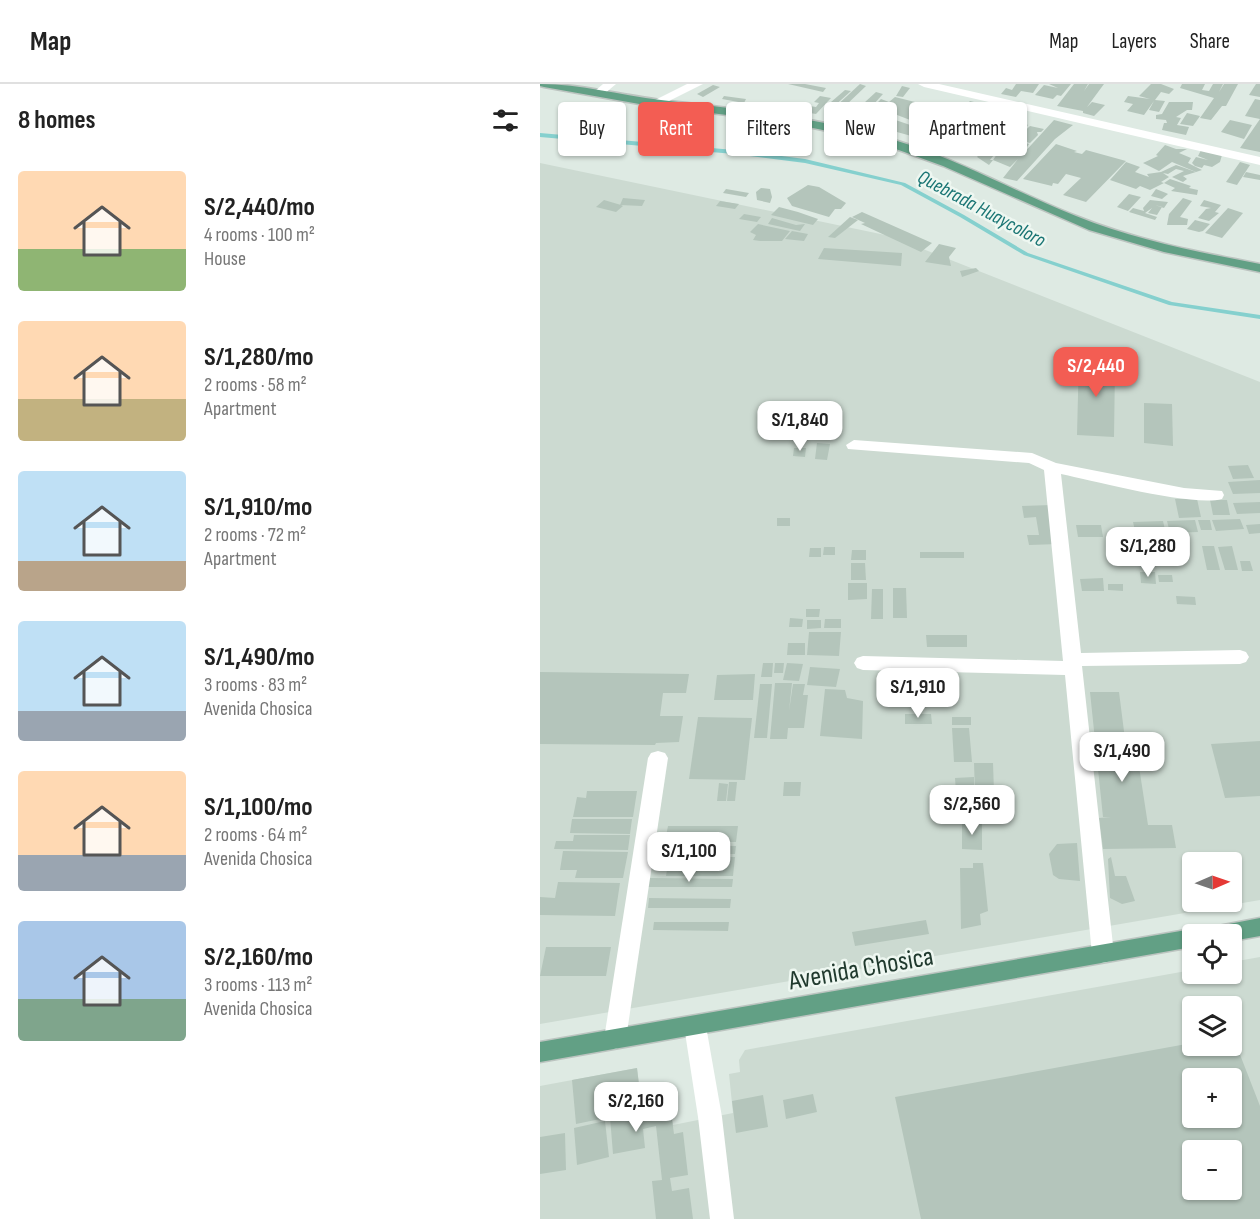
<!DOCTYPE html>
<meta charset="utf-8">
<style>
:root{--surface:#fff;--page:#f2f2f2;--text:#222;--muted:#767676;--line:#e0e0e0;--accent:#f35d53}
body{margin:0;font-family:"Sofia Sans Condensed",sans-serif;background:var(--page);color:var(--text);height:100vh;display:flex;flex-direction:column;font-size:22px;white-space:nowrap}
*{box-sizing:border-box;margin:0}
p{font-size:20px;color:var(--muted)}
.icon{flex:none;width:33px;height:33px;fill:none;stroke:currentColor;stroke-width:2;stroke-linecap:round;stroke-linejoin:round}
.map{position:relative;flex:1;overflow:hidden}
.panel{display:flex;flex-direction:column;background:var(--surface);width:540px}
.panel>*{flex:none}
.top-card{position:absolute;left:18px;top:18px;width:570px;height:54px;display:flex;gap:12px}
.needle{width:39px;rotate:88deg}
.controls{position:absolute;left:642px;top:768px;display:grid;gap:12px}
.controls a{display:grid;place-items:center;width:60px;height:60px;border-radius:6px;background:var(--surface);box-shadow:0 2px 4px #0004;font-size:30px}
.price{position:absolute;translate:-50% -51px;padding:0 14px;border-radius:12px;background:#fff;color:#222;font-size:20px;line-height:39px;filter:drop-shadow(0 2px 3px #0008)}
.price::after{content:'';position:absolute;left:50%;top:36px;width:18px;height:14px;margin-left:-9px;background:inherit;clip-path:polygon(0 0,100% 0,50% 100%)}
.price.on{background:var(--accent);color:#fff}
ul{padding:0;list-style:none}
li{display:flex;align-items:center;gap:18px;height:150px;padding:0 18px}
li span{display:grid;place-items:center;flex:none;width:168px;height:120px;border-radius:6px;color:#555}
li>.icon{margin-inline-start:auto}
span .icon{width:72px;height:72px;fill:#fffc;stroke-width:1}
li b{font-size:26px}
h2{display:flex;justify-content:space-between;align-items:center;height:72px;padding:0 18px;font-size:26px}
.tag{padding:0 21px;border-radius:6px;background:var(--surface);box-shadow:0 2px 4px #0004;font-size:21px;line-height:54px}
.tag.on{background:var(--accent);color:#fff}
header{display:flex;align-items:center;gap:36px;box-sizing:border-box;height:84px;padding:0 30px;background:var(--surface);border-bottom:2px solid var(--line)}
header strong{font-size:28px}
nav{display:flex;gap:33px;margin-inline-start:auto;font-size:21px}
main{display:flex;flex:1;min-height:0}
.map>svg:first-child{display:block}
</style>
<header>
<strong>Map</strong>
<nav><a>Map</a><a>Layers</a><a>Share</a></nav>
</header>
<main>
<section class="panel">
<h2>8 homes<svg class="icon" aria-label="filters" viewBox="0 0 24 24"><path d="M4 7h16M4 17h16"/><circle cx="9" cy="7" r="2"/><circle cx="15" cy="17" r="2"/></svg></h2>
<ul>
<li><span style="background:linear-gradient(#ffd9b3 65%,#8fb573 0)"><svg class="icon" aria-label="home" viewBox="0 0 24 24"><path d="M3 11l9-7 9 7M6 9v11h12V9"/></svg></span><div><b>S/2,440/mo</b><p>4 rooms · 100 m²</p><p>House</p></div></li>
<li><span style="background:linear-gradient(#ffd9b3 65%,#c2b280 0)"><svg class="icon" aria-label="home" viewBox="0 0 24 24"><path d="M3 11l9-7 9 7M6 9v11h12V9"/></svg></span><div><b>S/1,280/mo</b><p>2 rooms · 58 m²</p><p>Apartment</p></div></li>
<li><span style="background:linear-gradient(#bfe0f5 75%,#b9a48a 0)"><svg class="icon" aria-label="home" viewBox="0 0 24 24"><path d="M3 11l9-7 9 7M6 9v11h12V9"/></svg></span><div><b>S/1,910/mo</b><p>2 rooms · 72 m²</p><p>Apartment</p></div></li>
<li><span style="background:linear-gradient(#bfe0f5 75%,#9aa5b1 0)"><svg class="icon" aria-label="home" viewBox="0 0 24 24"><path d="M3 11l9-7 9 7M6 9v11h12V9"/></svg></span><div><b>S/1,490/mo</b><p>3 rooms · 83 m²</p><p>Avenida Chosica</p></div></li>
<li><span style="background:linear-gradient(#ffd9b3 70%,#9aa5b1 0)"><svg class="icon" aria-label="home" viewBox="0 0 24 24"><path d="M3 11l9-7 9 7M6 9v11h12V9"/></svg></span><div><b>S/1,100/mo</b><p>2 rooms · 64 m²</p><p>Avenida Chosica</p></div></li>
<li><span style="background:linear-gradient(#a9c7e8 65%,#7fa58c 0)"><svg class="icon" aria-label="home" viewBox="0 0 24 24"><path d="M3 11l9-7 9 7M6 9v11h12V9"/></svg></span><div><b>S/2,160/mo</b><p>3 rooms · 113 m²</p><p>Avenida Chosica</p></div></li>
</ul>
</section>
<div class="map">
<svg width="720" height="1135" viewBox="0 0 720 1135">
<rect width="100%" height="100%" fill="#deeae3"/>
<g fill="#ccdad1" fill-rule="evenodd">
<path d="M0,79L350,152L720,298V816L0,940ZM652,778H692V818H652Z"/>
<path d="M720,873V1135H0V1002L97,984L103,1034L131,1028L133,1041L193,1029L189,990L200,988L199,976L205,966L652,886V890H692V878ZM652,922H692V962H652ZM652,994H692V1034H652ZM652,1066H692V1106H652Z"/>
</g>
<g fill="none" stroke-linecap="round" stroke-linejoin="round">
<path fill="#85d0ce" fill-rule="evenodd" d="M0,49L194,66L265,75L365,99L424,131L488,169L632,218L720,231V235L629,221L484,171L420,133L361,101L265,79L194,70L0,53Z"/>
</g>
<g fill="#b4c5bb" fill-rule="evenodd">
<path d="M248,0H265L286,4L283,8Z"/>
<path d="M320,0L326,2L304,23L299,26L293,25Z"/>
<path d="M476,0H499L493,9L481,7L476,13L461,10L466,4L472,6Z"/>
<path d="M509,0H531L521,12L517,11L513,15L495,11L504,1L518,4Z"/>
<path d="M534,0H548L544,7L549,0H564L547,23L552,18L565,21L554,32L543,29V27L517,22Z"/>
<path d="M611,0H621L634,5L629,10L621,8L615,16L625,17L619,28L609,26L614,17L604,31L587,27L593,20L584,18L588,12L610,15L599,12Z"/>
<path d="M642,0H665L662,6L669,7L673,0H683L679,8L684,0H698L686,22H682L671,36L660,34L674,14L640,4Z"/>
<path d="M716,0H720V13L709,11Z"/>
<path d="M173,1L180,3L163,13L157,10Z"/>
<path d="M362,2L370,4L363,13L356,12Z"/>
<path d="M305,6L311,7L291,25L284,24Z"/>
<path d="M336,8L343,10L323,32L313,29Z"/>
<path d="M184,12L206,15L204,19L182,15Z"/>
<path d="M280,12L291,14L276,30L264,28L270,22L276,23L279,19L274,18Z"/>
<path d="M355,13L379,19L398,28L383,41L352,29L347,32L330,26L341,15L349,18Z"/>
<path d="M715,15L720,16V35L705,32Z"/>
<path d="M430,17L450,22L429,44L407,40L389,57L318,37L329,27L379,44L391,41L398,35L406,32L411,24L420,26L410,37Z"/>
<path d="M629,18H653L652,26H647L636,33L641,34L637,41L649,43L646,51L622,46L624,39H627L626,36L616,35V31L622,30Z"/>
<path d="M647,29L660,32L653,42L640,40Z"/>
<path d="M720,35V68L700,64Z"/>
<path d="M514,36L533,41L515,55L477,97L463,94L478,75L470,83L453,76L459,67L472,69L444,63L448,56L457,58L471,39L479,37L488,41L474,55L489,60L481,72Z"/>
<path d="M690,36L712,41L704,55L681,48Z"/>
<path d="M490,42L504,45L501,48H497L498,51L490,59L476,55Z"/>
<path d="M436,43L457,47L453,52L432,47Z"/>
<path d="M425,46L445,51L441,56H446L442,64L415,58Z"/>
<path d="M401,49L410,51L399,60L390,58Z"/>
<path d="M516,60L537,67L534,68L542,70L546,66L586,77L546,118L523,111L541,94L526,90L518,100L513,99L512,102L483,95Z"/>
<path d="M625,61L636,65H647L639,69L651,74L648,79L662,86L656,88L632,78L619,87L603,79L618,72L616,71Z"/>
<path d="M444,65L457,67L450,76H453L449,81L437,73Z"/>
<path d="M661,66L682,71L680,78L672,83L664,81L662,84L655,82L652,79L656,73L668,76L658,72Z"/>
<path d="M586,78L600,83L595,88L609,93L607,90L621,88L636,81L656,88L643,92L647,95L643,98L632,93L644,87L636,85L628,90L623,89L629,93L621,98L624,99L610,106L600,102L596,105L570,96Z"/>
<path d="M700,78L710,81L697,101L686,98Z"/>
<path d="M706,88L720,91V96L703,93Z"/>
<path d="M630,95L651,102L649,104L658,106L657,111L631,107L635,104L624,99Z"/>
<path d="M268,101L279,103L306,119L301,125H295L289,133L252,122L247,114Z"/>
<path d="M221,104L230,105L232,113L230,119L217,116L216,108Z"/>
<path d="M186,105L209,109L206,113L183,109Z"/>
<path d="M616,105L626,109L628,110L622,115L611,112Z"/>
<path d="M589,110L601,113L588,127L577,123Z"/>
<path d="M83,114L105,116L102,122L80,121Z"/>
<path d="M643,114L652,117L640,133L648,135L647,141H627L629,130Z"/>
<path d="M64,116L81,121L83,122L76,128L56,123Z"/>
<path d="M610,116L628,118L624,124L615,121L622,123L617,131L608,129L612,124L605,129L617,133L615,136L589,128L593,124L604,127L603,124Z"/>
<path d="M664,116L681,121L675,128L679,129L669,137L658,134L666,125L671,124L660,122Z"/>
<path d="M180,117L199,120L195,125L176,122Z"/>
<path d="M239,123L258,128L278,135L273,141L231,131Z"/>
<path d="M688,124L703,129L682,154L665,149Z"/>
<path d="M322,128L392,159L381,168L321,140L325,139L312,133Z"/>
<path d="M204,130L221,133L217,138L199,135Z"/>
<path d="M310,133L318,136L295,154L288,153Z"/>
<path d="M232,134L256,141L265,140L260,147L228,140Z"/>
<path d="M655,136L670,140L663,147L659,148L647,145Z"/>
<path d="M218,140L250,147L242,157H220L213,156L216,151L210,148Z"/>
<path d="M252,147L268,150L264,157L245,155Z"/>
<path d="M399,160L416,164L409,173L411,182L385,178Z"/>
<path d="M284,164L362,169L361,182L278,175Z"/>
<path d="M436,184L439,187L422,193L420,187Z"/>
<path d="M539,271L557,272V282L575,283L574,353L537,351Z"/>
<path d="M604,319L632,320L633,362L604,359Z"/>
<path d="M277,359L290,360L287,376L275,375Z"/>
<path d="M254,364H266L265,373L253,372Z"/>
<path d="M708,381L714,394L693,395L688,382Z"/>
<path d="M720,396V409L693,410L688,398Z"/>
<path d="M635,415H657L661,433L639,434Z"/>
<path d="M670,416H687L690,431H673Z"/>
<path d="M720,418V429L697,430L693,419Z"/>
<path d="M511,421L519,460L489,461L487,451H499L496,433L484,434L482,422Z"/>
<rect x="237" y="434" width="13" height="8"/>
<path d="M700,435L704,445L676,447L672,436Z"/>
<path d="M655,436L658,448L630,449L627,437Z"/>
<path d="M658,436H670L672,446H661Z"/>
<path d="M623,437L626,450L596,451L593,438Z"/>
<path d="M720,440V449L709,450L706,441Z"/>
<path d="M536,441H561L563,453H538Z"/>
<path d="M662,462H674L680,486H667Z"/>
<path d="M692,462L698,486H685L678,463Z"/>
<path d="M284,463H295V471H283Z"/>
<path d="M270,464H281V473H269Z"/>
<path d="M312,466H326V476H311Z"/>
<rect x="380" y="468" width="44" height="6"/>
<path d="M700,477H710L713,487H702Z"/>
<path d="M311,479H325L326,496H311Z"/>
<path d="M600,488H615L616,500L601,499Z"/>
<path d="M618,491H632L633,498H619Z"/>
<path d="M563,494L564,507H542L540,495Z"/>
<path d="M308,499H327V515L308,516Z"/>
<path d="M568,500H583V507L568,506Z"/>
<path d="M353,504H366L367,534H353Z"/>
<path d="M332,505H343V535H331Z"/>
<path d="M636,512L655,513L656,521L637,520Z"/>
<path d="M266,525H280L279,533H266Z"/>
<path d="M250,534L263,535L262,543H249Z"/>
<path d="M285,535H301V544H284Z"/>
<path d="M267,536H281V544L267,545Z"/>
<path d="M269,548H301L299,572L267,571Z"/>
<path d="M386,551H427V563H387Z"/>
<path d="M248,559H265V571H247Z"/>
<path d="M223,579H233L232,593H221Z"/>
<path d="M235,579H244L243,589H234Z"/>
<path d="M247,579L263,580L259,597L243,596Z"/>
<path d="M270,583L300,585L296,603L267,601Z"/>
<path d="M0,588L149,590L146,609H123L120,632H143L139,658L116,659L115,661L0,660Z"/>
<path d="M215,590L213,616H174L177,591Z"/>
<path d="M235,599H252L249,627L253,600H265L263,611H268L264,644H248L247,655H230Z"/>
<path d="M220,600H232L227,654H214Z"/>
<path d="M285,605L305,606L307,614L323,617L322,655L280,652Z"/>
<path d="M550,608H579L586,663H596L608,741H632L636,764L563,765L559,734L571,733H563Z"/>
<path d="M365,630H391L392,640H365Z"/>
<path d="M158,633L212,634L205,696L149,695Z"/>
<rect x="412" y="633" width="19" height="8"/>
<path d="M412,644H429L432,678H414Z"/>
<path d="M720,657V712L685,714L671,660Z"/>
<path d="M434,679H453L454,708H435Z"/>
<path d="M434,693V707L416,708L415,694Z"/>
<path d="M189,698H197L195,717H187Z"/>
<path d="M244,698H261L260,712H243Z"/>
<path d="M179,699L188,700L186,717H177Z"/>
<path d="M47,707H97L93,733H33L37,713L46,714Z"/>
<path d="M32,735H92L90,750L30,749Z"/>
<path d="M422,737L442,738V766L422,765Z"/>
<path d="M128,742H198L196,758L125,757Z"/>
<path d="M34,751H90L88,766L14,765L16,757H33Z"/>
<path d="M537,759L540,797L519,795L513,791L509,770L517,760Z"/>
<path d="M123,761L196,762L195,770H122Z"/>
<path d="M23,767L88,768L83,794H35L37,786H20Z"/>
<path d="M129,773H195L193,792H126Z"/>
<path d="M571,773L575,792H586L595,817L582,820L570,814L568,775Z"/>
<path d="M433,779H443L448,827L440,830L441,841L421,845L420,784H433Z"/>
<path d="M108,794L193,795L192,803H107Z"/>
<path d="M18,798L80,799L75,832L0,831V813L15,814Z"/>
<path d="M109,814L191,815L190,824H108Z"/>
<path d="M386,836L389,850L315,862L312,848Z"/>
<path d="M114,838H189L188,847L113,846Z"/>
<path d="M6,863H71L66,892H0Z"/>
<path d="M692,950L720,1022V1135H381L355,1013L652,959V962H692ZM652,994H692V1034H652ZM652,1066H692V1106H652Z"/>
<path d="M97,984L103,1034L131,1028L134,1050L143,1048L148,1091L130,1094L132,1107L149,1104L153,1135H116L112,1097L122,1096L116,1042L103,1045L105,1064L73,1070L70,1033L36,1040L32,996Z"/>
<path d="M273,1010L277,1028L246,1035L243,1016Z"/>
<path d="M223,1011L228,1043L196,1049L192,1017Z"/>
<path d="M65,1037L69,1073L37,1081L34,1044Z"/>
<path d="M25,1049L26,1086L0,1090V1053Z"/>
</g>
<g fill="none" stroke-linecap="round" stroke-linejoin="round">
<g stroke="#bcc4c0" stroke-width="3">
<g id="major">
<path d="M0,0C41,0 80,11 121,16C205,26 289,34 370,61C427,80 480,110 536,132C595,156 658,168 720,180V188L624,168L549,146L403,82L331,56L244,38L105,21L4,3L0,2Z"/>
<path d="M720,834V852L692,857V850H664L668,844Z"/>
<path d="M652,845L661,850H652V863L0,978V958Z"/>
</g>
</g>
<g fill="#fff" fill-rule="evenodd">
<path d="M63,0H76L63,11H55V7Z"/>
<path d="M147,0H163L121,21L117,22L111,18Z"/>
<path d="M378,0H399L720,73V81L384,3Z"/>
<path d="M314,356L492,369L516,379L644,404L682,407L684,411L682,415C652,423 555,397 521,390L541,569L700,566L706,568L709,573L706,578L700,580L542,582L574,870L571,877L563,879L555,877L552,870L525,591L323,586L317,584L314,579L317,574L323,572L523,577L504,386L489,379L308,365L306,361Z"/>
<path d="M118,667L125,669L128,674L86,955L83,962L75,965L67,962L64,955L108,674L111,669Z"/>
<path d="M155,932L163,935L166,942L182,1033L194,1135H170L158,1033L144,942L147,935Z"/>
</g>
<use href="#major" fill="#62a085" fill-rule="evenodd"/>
</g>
<g text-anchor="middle" stroke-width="5" stroke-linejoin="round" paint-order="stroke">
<g font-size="20" font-style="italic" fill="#1a7574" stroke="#eef7f1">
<text transform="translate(442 124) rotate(28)" y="7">Quebrada Huaycoloro</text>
</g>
<g font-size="27" fill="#203a2e" stroke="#eef7f1">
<text transform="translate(321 884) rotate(-10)" y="9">Avenida Chosica</text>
</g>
</g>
</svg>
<div class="controls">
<a><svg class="needle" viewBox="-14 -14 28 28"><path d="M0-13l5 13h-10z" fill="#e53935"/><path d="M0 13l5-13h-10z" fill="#767676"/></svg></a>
<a><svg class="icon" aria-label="locate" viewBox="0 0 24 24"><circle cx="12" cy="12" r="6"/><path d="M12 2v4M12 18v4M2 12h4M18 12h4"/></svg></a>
<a><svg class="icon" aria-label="layers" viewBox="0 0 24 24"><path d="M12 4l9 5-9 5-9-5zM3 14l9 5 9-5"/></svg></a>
<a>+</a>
<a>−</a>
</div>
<b class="price on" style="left:556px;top:314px">S/2,440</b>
<b class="price" style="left:260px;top:368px">S/1,840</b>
<b class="price" style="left:608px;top:494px">S/1,280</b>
<b class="price" style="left:378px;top:635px">S/1,910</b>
<b class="price" style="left:582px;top:699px">S/1,490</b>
<b class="price" style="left:432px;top:752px">S/2,560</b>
<b class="price" style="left:149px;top:799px">S/1,100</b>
<b class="price" style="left:96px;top:1049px">S/2,160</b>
<div class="top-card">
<a class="tag">Buy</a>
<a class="tag on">Rent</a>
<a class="tag">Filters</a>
<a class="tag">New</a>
<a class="tag">Apartment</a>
</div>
</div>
</main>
